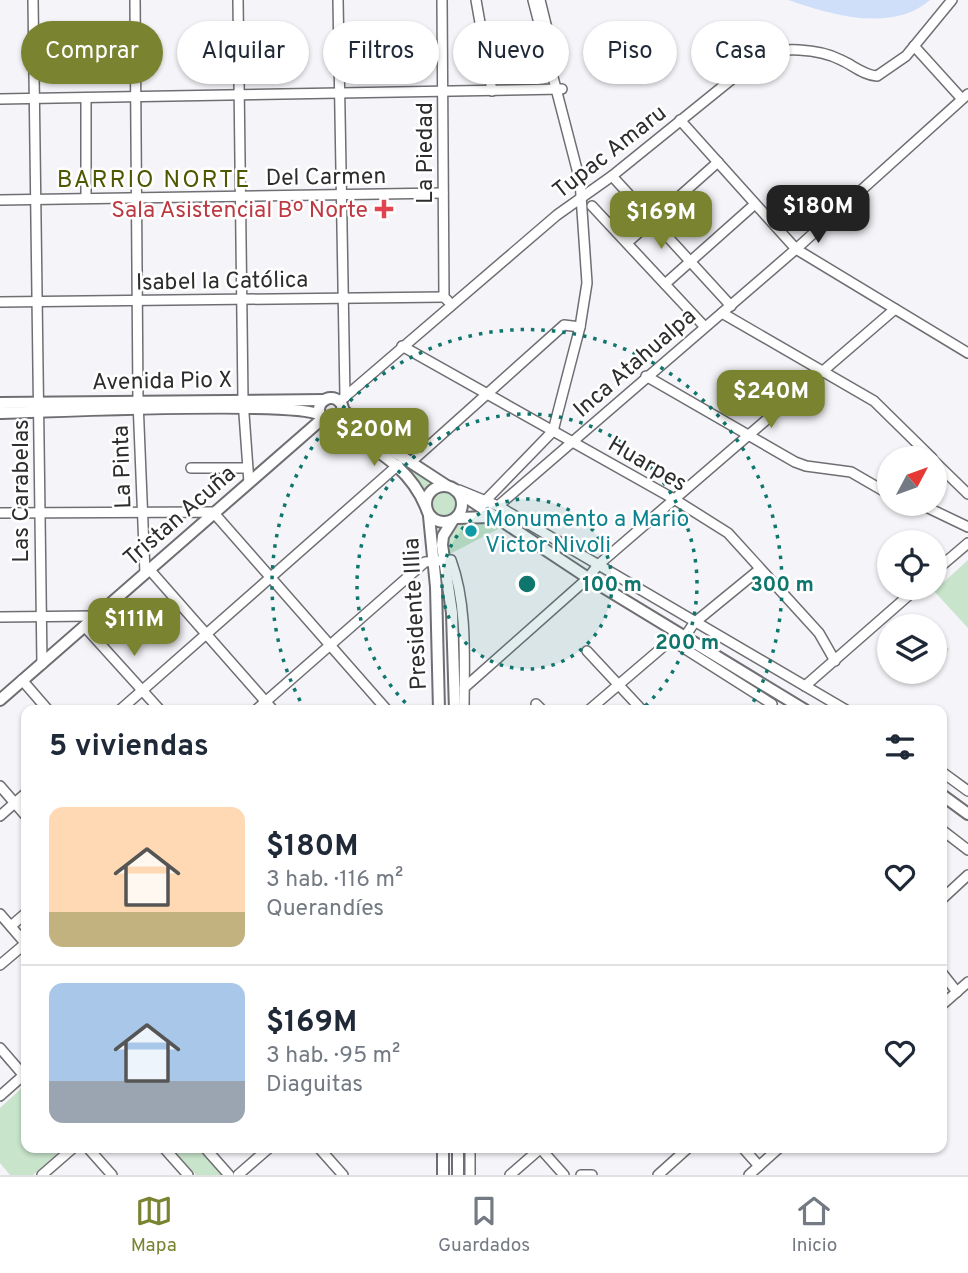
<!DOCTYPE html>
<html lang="es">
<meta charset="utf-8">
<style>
:root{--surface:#fff;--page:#f2f2f3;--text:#1f2937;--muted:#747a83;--line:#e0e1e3;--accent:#798330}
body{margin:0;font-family:Overpass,sans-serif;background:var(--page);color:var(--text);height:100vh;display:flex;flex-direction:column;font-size:26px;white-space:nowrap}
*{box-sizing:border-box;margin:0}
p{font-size:23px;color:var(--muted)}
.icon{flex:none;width:38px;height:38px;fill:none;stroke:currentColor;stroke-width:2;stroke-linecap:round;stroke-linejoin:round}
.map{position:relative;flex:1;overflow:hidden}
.drawer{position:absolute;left:21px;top:705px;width:926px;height:448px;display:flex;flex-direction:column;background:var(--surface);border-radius:14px;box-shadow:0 2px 5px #0004}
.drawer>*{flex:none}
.top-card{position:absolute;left:21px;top:21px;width:928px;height:63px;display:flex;gap:14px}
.needle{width:46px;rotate:49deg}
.controls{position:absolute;left:877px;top:446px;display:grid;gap:14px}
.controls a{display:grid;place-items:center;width:70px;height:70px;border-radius:50%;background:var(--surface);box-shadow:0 2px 5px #0004;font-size:35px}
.price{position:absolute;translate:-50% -60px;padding:0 16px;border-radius:14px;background:var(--accent);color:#fff;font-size:23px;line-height:46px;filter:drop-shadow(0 2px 4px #0008)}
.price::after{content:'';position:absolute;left:50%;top:42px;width:21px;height:16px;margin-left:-10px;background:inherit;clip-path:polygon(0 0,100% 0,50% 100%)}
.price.selected{background:#222;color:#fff}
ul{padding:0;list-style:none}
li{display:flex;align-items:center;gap:21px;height:175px;padding:0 28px}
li+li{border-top:2px solid var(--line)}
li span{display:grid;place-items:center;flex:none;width:196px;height:140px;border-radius:14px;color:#555}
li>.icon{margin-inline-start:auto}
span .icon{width:84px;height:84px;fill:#fffc;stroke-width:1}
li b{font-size:30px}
h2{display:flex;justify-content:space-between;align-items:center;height:84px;padding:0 28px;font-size:30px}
.pill{padding:0 24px;border-radius:32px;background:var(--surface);box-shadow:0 2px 5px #0004;font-size:24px;line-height:63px}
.pill.selected{background:var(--accent);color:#fff}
.menu{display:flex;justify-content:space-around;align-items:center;height:98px;border-top:2px solid var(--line);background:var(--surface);font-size:19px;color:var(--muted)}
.menu a{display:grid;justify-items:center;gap:4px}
.menu .selected{color:var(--accent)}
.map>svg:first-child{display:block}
</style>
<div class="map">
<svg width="968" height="1175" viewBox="0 0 968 1175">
<rect width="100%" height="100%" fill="#f5f5f9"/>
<g fill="#c8e4cb">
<path d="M399,460L436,483L424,493Z"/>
<circle cx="445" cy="504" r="14"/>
<path d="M489,520L499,526L498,529L448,555C442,522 464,523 489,520Z"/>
<path d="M968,560V628L934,591Z"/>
<path d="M935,639L949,649L935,669Z"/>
<path d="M24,1086L26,1148H64L33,1175H10L0,1163V1108Z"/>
<path d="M172,1148H200L224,1175H196Z"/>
</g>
<path fill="#cfdffa" d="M788,0H930C892,33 831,15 788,0Z"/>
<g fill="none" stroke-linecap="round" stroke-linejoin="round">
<g stroke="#6f6f73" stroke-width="12">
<g id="minor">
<path d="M33,0L42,664"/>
<path d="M135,0L138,401L145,573"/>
<path d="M238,0L243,400L249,483"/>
<path d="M338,0L345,397"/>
<path d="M442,0L444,297L448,301"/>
<path d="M476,0L492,91"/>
<path d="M540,0L556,65"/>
<path d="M914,46L962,99"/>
<path d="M0,99L562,89"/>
<path d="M680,120L796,249L968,353"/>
<path d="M612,176L731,306"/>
<path d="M86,198V98"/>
<path d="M0,200L443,193"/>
<path d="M592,206L704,326"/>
<path d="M627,243L718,162"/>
<path d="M665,284L755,204"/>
<path d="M0,302L444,297"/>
<path d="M722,313L874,401L932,458"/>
<path d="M402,346L674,499L728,533L819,633L835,661"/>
<path d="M646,376L795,462L806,466L851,472L889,494"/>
<path d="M339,402L557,215L612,176L758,58C778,45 820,49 841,60C853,65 863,75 877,76L906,56L952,0"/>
<path d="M934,461L968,494"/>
<path d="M411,462L564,325L580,327"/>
<path d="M191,468H245"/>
<path d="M459,490L498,506L846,710"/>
<path d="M486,500L553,431L580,327L587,283L580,181L533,0"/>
<path d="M920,504L968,527"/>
<path d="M498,506L796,249L968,94"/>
<path d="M0,513L213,512L387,710"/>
<path d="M149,569L273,710"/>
<path d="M934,572L968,543"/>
<path d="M0,617L95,616"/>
<path d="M84,626L160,710"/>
<path d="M684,638L694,623L760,569"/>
<path d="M671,640L772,704"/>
<path d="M587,651L642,710"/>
<path d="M22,680L48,710"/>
<path d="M805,686L917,588"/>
<path d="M464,688L588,578L598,565L895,309"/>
<path d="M536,704L542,710"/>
<path d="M120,710L398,465"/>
<path d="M256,710L425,562L451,560C468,606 464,662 464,710"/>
<path d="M589,710L671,640L673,635"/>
<path d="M942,772L968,791"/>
<path d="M0,786L26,816"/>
<path d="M0,816L26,793"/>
<path d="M942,830L968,850"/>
<path d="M942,899L968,875"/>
<path d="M0,914L26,944"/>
<path d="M11,926L26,913"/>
<path d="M0,965L26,943"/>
<path d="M942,973L957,992"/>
<path d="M942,1005L968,982"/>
<path d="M0,1048L26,1078"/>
<path d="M0,1096L26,1073"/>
<path d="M88,1148L112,1175"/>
<path d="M164,1148L188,1175"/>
<path d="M205,1148L229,1175"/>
<path d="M319,1148L343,1175"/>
<path d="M470,1148V1175"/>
<path d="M540,1148L564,1175"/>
<path d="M743,1148L759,1166"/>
<path d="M42,1175L73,1148"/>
<path d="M238,1175L269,1148"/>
<path d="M510,1175L541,1148"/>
<path d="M581,1175H592"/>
<path d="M658,1175L688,1148"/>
<path d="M749,1175L779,1148"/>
</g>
</g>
<g stroke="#6f6f73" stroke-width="14">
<g id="major">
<circle cx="331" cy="410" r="12"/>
<path d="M0,403L325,400"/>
<path d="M342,409L378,441L447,486"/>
<path d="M0,413C45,412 297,400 320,415"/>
<path d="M334,422C371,449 407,462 426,507"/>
<circle cx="444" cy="504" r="18"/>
<path d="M455,490L588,578L805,710"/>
<path d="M429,516L436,587L439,710"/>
<path d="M457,518L490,517"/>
<path d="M453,520L443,536L442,545L452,613L455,710"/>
<path d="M0,700L322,419"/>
<path d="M942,795L968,814"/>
<path d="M443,1148V1175"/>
<path d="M458,1148V1175"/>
</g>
</g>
<use href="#minor" stroke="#fff" stroke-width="9"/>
<use href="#major" stroke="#fff" stroke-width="10"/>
</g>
<circle cx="527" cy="584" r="85" fill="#0f766e" fill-opacity=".12"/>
<g fill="none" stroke="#0f766e" stroke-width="3.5" stroke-dasharray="3.5 7">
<circle cx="527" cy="584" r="85"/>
<path d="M413 710A170 170 0 1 1 641 710"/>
<path d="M305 710A255 255 0 1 1 749 710"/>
</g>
<path fill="#e0444e" stroke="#fff" stroke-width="2.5" d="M380.5 198.5h7v7h7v7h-7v7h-7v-7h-7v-7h7z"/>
<circle fill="#0f9aa8" stroke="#fff" stroke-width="2.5" cx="471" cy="531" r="7"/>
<g text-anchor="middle" stroke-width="5" stroke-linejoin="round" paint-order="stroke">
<g font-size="23" fill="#2d2d2e" stroke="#fff">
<text transform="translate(609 151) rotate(-38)" y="8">Tupac Amaru</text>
<text transform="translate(424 153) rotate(-90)" y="8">La Piedad</text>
<text transform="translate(326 176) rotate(-1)" y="8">Del Carmen</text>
<text transform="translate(222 280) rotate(-1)" y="8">Isabel la Católica</text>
<text transform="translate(634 362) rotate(-41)" y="8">Inca Atahualpa</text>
<text transform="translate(162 380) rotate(-1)" y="8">Avenida Pio X</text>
<text transform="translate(648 463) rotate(30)" y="8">Huarpes</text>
<text transform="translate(121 467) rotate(-92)" y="8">La Pinta</text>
<text transform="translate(20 491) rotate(-90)" y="8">Las Carabelas</text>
<text transform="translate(179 515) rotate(-41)" y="8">Tristan Acuña</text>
<text transform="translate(414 614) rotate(-93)" y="8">Presidente Illia</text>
</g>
<g font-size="23" fill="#be3a42" stroke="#fff" text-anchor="end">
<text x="368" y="217">Sala Asistencial Bº Norte</text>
</g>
<g font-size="23" fill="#0d838f" stroke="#fff" text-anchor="start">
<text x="485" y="526">Monumento a Mario<tspan x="485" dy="26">Victor Nivoli</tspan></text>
</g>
<g font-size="24" letter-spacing="2" fill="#4f5700" stroke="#fff">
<text x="154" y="187">BARRIO NORTE</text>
</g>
</g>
<circle cx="527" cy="584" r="10" fill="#0f766e" stroke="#fff" stroke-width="3.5"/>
<g font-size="21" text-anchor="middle" font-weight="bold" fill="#0f766e" stroke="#fff" stroke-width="5" stroke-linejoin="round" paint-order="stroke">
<text x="612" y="591">100 m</text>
<text x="782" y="591">300 m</text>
<text x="687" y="649">200 m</text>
</g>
</svg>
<div class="controls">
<a><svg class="needle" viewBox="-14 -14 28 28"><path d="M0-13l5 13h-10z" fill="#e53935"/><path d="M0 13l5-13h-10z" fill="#747a83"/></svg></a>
<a><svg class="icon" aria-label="locate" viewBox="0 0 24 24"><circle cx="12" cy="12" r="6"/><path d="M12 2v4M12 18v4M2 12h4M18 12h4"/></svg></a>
<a><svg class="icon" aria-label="layers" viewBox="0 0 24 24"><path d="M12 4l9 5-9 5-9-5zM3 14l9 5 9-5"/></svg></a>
</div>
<b class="price selected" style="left:818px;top:245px">$180M</b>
<b class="price" style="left:661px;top:251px">$169M</b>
<b class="price" style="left:771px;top:430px">$240M</b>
<b class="price" style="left:374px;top:468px">$200M</b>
<b class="price" style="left:134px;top:658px">$111M</b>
<div class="top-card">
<a class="pill selected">Comprar</a>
<a class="pill">Alquilar</a>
<a class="pill">Filtros</a>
<a class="pill">Nuevo</a>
<a class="pill">Piso</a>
<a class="pill">Casa</a>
</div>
<section class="drawer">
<h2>5 viviendas<svg class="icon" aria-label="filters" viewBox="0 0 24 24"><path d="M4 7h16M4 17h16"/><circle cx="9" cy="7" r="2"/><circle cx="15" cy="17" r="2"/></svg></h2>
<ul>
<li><span style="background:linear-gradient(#ffd9b3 75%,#c2b280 0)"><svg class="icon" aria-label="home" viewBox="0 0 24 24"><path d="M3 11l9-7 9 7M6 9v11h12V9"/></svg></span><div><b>$180M</b><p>3 hab. · 116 m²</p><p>Querandíes</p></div><svg class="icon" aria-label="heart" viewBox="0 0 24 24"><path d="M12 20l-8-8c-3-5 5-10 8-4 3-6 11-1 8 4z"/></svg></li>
<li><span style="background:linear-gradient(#a9c7e8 70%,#9aa5b1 0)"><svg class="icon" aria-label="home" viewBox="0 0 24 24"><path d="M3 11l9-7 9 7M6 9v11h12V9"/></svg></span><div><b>$169M</b><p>3 hab. · 95 m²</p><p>Diaguitas</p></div><svg class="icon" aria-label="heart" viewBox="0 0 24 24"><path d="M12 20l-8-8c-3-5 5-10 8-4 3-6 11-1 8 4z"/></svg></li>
</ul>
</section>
</div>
<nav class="menu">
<a class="selected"><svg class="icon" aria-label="map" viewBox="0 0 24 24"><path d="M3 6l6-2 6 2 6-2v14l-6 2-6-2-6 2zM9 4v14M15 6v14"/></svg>Mapa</a>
<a><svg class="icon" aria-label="saved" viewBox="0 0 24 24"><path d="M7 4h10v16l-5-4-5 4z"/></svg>Guardados</a>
<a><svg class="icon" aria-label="home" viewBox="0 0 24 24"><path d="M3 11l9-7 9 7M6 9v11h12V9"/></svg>Inicio</a>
</nav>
